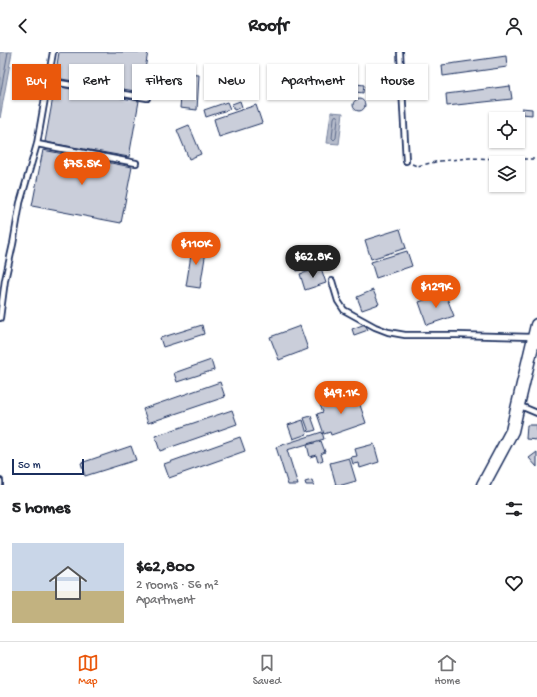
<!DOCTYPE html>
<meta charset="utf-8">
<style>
:root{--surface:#fff;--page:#f2f2f2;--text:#202124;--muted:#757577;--line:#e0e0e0;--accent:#ea580c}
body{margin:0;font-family:"Gochi Hand",sans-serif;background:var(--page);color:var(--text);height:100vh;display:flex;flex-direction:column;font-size:15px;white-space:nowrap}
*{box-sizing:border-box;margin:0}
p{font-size:13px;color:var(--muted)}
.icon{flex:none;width:22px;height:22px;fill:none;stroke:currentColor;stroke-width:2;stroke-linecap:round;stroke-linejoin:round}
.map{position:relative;height:433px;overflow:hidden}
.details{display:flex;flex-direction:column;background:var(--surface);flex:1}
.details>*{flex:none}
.guide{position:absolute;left:12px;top:12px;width:513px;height:36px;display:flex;gap:8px}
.controls{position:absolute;left:489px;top:60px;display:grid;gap:8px}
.controls a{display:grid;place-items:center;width:36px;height:36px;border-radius:0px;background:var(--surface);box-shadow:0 1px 3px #0004;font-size:20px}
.scale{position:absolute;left:12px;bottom:10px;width:72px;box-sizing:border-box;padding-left:4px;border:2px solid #1b2f5e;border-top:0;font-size:11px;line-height:14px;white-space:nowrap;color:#1b2f5e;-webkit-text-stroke:3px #fff;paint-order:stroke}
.price{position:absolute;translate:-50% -34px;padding:0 9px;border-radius:14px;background:var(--accent);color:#fff;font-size:13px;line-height:26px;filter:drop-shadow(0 1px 2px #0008)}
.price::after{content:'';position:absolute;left:50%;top:24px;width:12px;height:9px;margin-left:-6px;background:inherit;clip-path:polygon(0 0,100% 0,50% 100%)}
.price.selected{background:#222;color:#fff}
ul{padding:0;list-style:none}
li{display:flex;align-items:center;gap:12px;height:100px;padding:0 12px}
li+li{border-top:1px solid var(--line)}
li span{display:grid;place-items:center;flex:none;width:112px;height:80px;border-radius:0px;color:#555}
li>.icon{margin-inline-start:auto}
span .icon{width:48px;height:48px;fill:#fffc;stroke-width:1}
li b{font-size:17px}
h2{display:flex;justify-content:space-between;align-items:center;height:48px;padding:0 12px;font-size:17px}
.pill{padding:0 14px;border-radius:0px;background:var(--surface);box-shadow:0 1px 3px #0004;font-size:14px;line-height:36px}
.pill.selected{background:var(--accent);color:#fff}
header{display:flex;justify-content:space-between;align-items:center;height:52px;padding:0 12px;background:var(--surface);font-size:18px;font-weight:700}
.dock{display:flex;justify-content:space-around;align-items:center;height:56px;border-top:1px solid var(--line);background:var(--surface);font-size:11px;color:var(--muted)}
.dock a{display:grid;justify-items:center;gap:2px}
.dock .selected{color:var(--accent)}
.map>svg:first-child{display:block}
</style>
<header><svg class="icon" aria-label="back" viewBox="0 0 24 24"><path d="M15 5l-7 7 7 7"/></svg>Roofr<svg class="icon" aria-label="person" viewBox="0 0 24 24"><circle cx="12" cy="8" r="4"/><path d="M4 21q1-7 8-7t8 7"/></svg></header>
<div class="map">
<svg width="537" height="433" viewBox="0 0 537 433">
<rect width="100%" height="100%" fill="#fff"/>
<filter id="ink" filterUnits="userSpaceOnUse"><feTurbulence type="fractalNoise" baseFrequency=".025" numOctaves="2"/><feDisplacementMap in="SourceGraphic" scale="8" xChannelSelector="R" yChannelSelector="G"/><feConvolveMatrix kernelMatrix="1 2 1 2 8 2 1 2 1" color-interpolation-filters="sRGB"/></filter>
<g filter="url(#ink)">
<g fill="#b5bbca" stroke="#77839f">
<path d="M0,0H12L0,66Z"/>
<path d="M331,60L343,61L339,92L327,91Z"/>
</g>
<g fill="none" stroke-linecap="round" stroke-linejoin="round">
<g stroke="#596789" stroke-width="1">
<path d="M0,44L8,0"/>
<path d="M337,64L338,66L336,86L334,88L332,86L334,66L335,64Z"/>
</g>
</g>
<g fill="#caceda" stroke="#1b2f5e">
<path d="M59,0H148L141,40L55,26Z"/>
<path d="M506,4L507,15L443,24L442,13Z"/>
<path d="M183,22L199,23L197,58L180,56Z"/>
<path d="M320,22L338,24L337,37L319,36Z"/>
<path d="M342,30L364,33L363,41L341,38Z"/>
<path d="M55,34L139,49L129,105L45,90Z"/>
<path d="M510,34L512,47L447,54L446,42Z"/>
<circle cx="359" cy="53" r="6"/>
<path d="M240,49L242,55L234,58L232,52Z"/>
<path d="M227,50L230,57L206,65L204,58Z"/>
<path d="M256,53L262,71L219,85L214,67Z"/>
<path d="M522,56L532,57V63L522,62Z"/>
<path d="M189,73L201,102L189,107L177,78Z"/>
<path d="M43,98L132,115L121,171L32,154Z"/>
<path d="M400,177L406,196L371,207L365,188Z"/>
<path d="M193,191L207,193L200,236L186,234Z"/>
<path d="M407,199L412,214L376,226L371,210Z"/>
<path d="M317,202L320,212L297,219L294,209Z"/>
<path d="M321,216L326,231L305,238L300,222Z"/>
<path d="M373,238L379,252L362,258L357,245Z"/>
<path d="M445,241L454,264L427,273L419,250Z"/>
<path d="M365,272L368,278L354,283L352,277Z"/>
<path d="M202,273L204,282L163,295L160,286Z"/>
<path d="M300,274L308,297L279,308L270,285Z"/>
<path d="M211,308L214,318L177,330L174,321Z"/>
<path d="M220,330L225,345L148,371L143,357Z"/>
<path d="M356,341L366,371L331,383L330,380L324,382L317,362L323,360L320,353Z"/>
<path d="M232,358L237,372L160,399L155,384Z"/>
<path d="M311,364L316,378L309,380L304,366Z"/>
<path d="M303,368L307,382L293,387L288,373Z"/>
<path d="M527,373H537V388L526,387Z"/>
<path d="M322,380L324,387L287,398L298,433H288L276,395Z"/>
<path d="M240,385L245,399L169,426L164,412Z"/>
<path d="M321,389L325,400L321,402L323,408L318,410L316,403L310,405L307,393Z"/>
<path d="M374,392L379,410L360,416L359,411L353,412L351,405L357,404L355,397Z"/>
<path d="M131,394L136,408L85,424L81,411Z"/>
<path d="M537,400V415L529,406Z"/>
<path d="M349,406L356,429L342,433H336L330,411Z"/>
<path d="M312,428L314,433H306L305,430Z"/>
</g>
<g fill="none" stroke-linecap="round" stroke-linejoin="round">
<g stroke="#1b2f5e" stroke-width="8">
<g id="service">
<path d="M400,0L406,109"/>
<path d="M48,29L147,46"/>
<path d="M37,92L136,111"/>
<path d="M332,229L338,249L344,258L375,275L388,280L405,283H456L533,285"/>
<path d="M0,266L5,228L13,192L20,151L37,92L53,0"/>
<path d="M518,353L537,361"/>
<path d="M0,429V433"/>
</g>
</g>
<g stroke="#1b2f5e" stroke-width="15">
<path id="secondary" d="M483,433L512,379L518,353L537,273"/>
</g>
<path stroke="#1b2f5e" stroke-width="1.5" stroke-dasharray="4 3" stroke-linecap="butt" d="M412,112L417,114L440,109L469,106L508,107H537"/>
<use href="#service" stroke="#fff" stroke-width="4.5"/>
<use href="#secondary" stroke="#fff" stroke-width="12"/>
</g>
</g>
</svg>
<div class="controls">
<a><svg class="icon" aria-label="locate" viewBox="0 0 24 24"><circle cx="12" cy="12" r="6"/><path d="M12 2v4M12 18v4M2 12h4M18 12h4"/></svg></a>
<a><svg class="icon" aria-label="layers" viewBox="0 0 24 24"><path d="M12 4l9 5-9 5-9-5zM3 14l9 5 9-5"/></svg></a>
</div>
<div class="scale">50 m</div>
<b class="price" style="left:82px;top:134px">$75.5K</b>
<b class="price" style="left:196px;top:214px">$110K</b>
<b class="price selected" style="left:313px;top:227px">$62.8K</b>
<b class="price" style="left:436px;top:257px">$129K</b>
<b class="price" style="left:341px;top:363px">$49.1K</b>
<div class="guide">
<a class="pill selected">Buy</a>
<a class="pill">Rent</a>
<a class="pill">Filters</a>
<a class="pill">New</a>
<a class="pill">Apartment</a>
<a class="pill">House</a>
</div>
</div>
<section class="details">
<h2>5 homes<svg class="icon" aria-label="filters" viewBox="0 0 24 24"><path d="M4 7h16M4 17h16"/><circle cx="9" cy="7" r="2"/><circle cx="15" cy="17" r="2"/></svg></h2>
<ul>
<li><span style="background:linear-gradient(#c9d6e8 60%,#c2b280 0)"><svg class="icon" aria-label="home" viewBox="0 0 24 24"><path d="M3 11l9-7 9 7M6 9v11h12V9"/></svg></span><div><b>$62,800</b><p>2 rooms · 56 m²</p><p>Apartment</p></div><svg class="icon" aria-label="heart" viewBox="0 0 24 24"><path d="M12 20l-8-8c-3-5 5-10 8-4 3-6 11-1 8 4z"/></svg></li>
</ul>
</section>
<nav class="dock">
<a class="selected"><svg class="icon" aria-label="map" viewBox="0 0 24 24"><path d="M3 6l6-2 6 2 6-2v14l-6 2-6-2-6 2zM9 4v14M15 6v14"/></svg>Map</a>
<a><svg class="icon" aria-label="saved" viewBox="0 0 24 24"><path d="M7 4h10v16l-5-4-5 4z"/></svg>Saved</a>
<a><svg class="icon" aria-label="home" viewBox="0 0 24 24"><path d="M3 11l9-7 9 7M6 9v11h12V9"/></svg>Home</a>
</nav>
